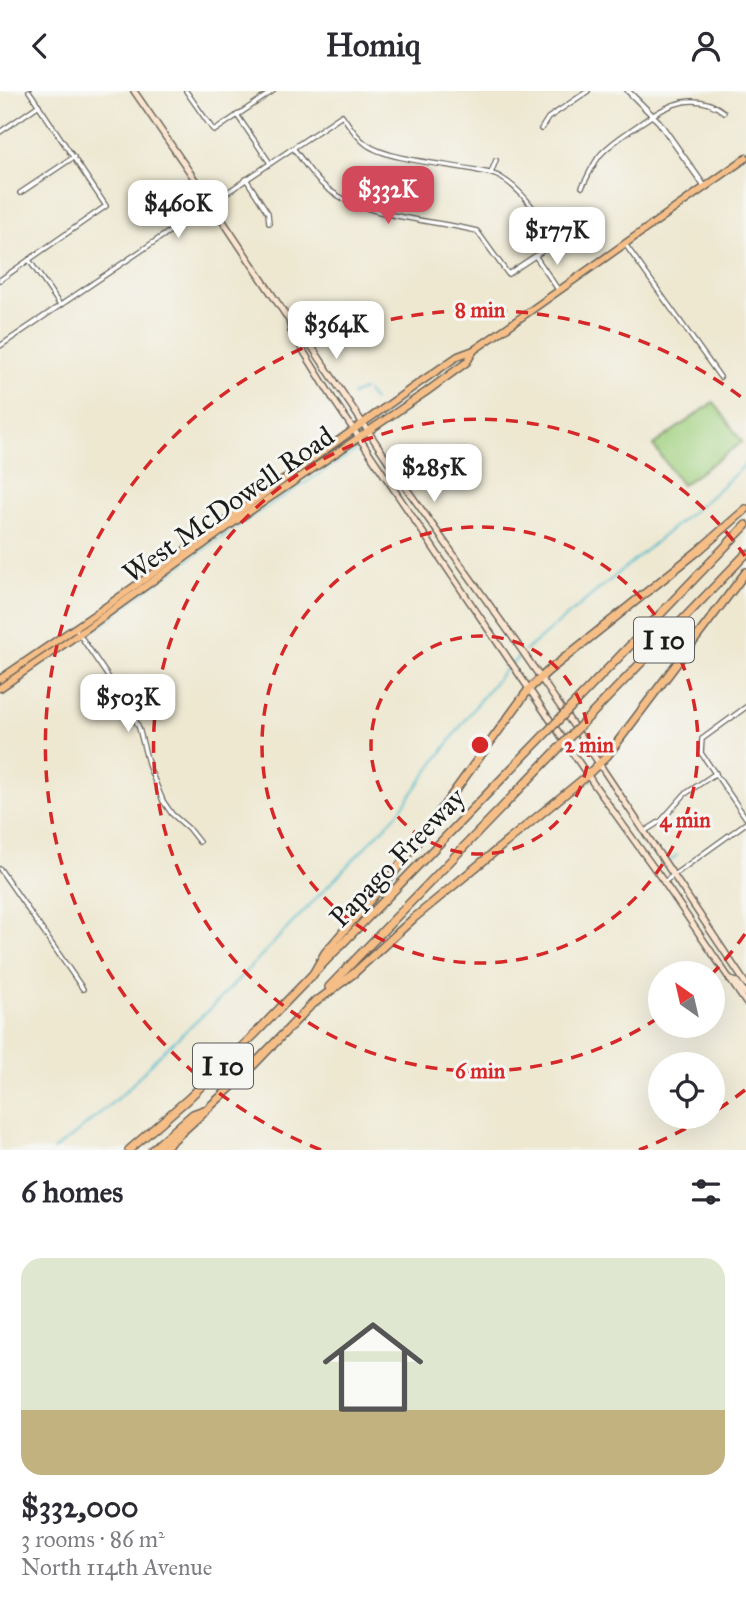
<!DOCTYPE html>
<meta charset="utf-8">
<style>
:root{--surface:#fff;--page:#f7f7f7;--text:#2b2b33;--muted:#7c7c81;--accent:#d1495b}
body{margin:0;font-family:"IM FELL Great Primer",serif;background:var(--page);color:var(--text);height:100vh;display:flex;flex-direction:column;font-size:26px;white-space:nowrap}
*{box-sizing:border-box;margin:0}
p{font-size:23px;color:var(--muted)}
.icon{flex:none;width:38px;height:38px;fill:none;stroke:currentColor;stroke-width:2;stroke-linecap:round;stroke-linejoin:round}
.map{position:relative;height:1059px;overflow:hidden}
.panel{display:flex;flex-direction:column;background:var(--surface);flex:1}
.panel>*{flex:none}
.needle{width:46px;rotate:326deg}
.tools{position:absolute;left:648px;top:870px;display:grid;gap:14px}
.tools a{display:grid;place-items:center;width:77px;height:77px;border-radius:50%;background:var(--surface);box-shadow:0 7px 28px #0002;font-size:35px}
.price{position:absolute;translate:-50% -60px;padding:0 16px;border-radius:14px;background:#fff;color:#222;font-size:23px;line-height:46px;filter:drop-shadow(0 2px 4px #0008)}
.price::after{content:'';position:absolute;left:50%;top:42px;width:21px;height:16px;margin-left:-10px;background:inherit;clip-path:polygon(0 0,100% 0,50% 100%)}
.price.active{background:var(--accent);color:#fff}
ul{padding:0;list-style:none}
li{display:grid;align-content:center;gap:14px;height:371px;padding:0 21px}
li span{display:grid;place-items:center;height:217px;border-radius:21px;color:#555}
li>.icon{margin-inline-start:auto}
span .icon{width:126px;height:126px;fill:#fffc;stroke-width:1}
li b{font-size:30px}
h2{display:flex;justify-content:space-between;align-items:center;height:84px;padding:0 21px;font-size:30px}
header{display:flex;justify-content:space-between;align-items:center;height:91px;padding:0 21px;background:var(--surface);font-size:32px;font-weight:700}
.map>svg:first-child{display:block}
</style>
<header><svg class="icon" aria-label="back" viewBox="0 0 24 24"><path d="M15 5l-7 7 7 7"/></svg>Homiq<svg class="icon" aria-label="person" viewBox="0 0 24 24"><circle cx="12" cy="8" r="4"/><path d="M4 21q1-7 8-7t8 7"/></svg></header>
<div class="map">
<svg width="746" height="1059" viewBox="0 0 746 1059">
<rect width="100%" height="100%" fill="#f6f6f2"/>
<filter id="ink" filterUnits="userSpaceOnUse"><feTurbulence type="fractalNoise" baseFrequency=".0143" numOctaves="2"/><feDisplacementMap in="SourceGraphic" scale="14" xChannelSelector="R" yChannelSelector="G"/><feConvolveMatrix kernelMatrix="1 2 1 2 8 2 1 2 1" color-interpolation-filters="sRGB"/></filter>
<filter id="wash" filterUnits="userSpaceOnUse"><feTurbulence type="fractalNoise" baseFrequency=".00686" numOctaves="4" result="noise"/><feDisplacementMap in="SourceGraphic" scale="28" xChannelSelector="R" yChannelSelector="G"/><feGaussianBlur stdDeviation="1.57" result="paint"/><feColorMatrix in="noise" values="0 0 0 0 0 0 0 0 0 0 0 0 0 0 0 0 0 1.4 0 .05"/><feComposite in="paint" operator="in"/></filter>
<g filter="url(#wash)">
<rect width="100%" height="100%" fill="#eee8d1"/>
<path fill="#a0d07f" stroke="#5e764e" stroke-width="2" d="M714,311L742,351L682,394L653,354Z"/>
<g fill="none" stroke-linecap="round" stroke-linejoin="round">
<g stroke="#4db9ca" stroke-width="2">
<path d="M367,301L374,310"/>
<path d="M352,304L363,299"/>
<path d="M97,538L143,501L249,427L359,358"/>
<path d="M525,560L711,405L746,373"/>
<path d="M670,770L677,764"/>
<path d="M53,1059L73,1045L126,1000L158,965L211,917L397,723L479,610L504,580L521,564"/>
</g>
</g>
</g>
<g filter="url(#ink)">
<g fill="none" stroke-linecap="round" stroke-linejoin="round">
<g stroke="#66635b" stroke-width="6">
<g id="minor">
<path d="M186,0L214,40L273,0"/>
<path d="M237,24L270,72"/>
<path d="M541,38L548,27L588,0"/>
<path d="M0,41L39,14"/>
<path d="M491,82L496,69"/>
<path d="M246,88L268,122L269,132"/>
<path d="M582,96C588,86 593,72 601,63C613,50 629,41 644,30C670,12 697,0 724,21"/>
<path d="M20,102L74,66"/>
<path d="M625,153L720,286"/>
<path d="M536,166L559,200"/>
<path d="M29,169L60,214"/>
<path d="M0,189L106,115L29,0"/>
<path d="M0,255L342,24C349,34 356,46 366,53C387,69 446,73 475,79C483,81 493,82 500,86C525,100 541,128 556,151L508,183L477,140C430,128 360,127 323,94C311,84 303,69 293,57"/>
<path d="M75,537L132,621L139,637L149,676L163,710L172,723L188,737L199,751"/>
<path d="M746,616L702,648L701,662L746,727"/>
<path d="M645,740L661,730L685,703L716,682"/>
<path d="M0,778L83,898"/>
<path d="M664,791L746,732"/>
</g>
</g>
<g stroke="#66635b" stroke-width="7">
<path id="tertiary" d="M628,0L659,31L705,96"/>
</g>
<g stroke="#66635b" stroke-width="8">
<g id="secondary">
<path d="M134,0L211,112L289,229L298,235L404,394L516,551L590,659L746,893"/>
<path d="M289,229L291,240L335,311L463,501L593,692L664,791L746,912"/>
<path d="M730,889L737,891L746,903"/>
</g>
</g>
<g stroke="#66635b" stroke-width="9">
<g id="primary">
<path d="M0,588L104,517L419,292L458,265L474,259L506,237L746,67"/>
<path d="M0,597L79,543L240,427L426,301L467,271L474,259"/>
</g>
</g>
<g stroke="#66635b" stroke-width="10">
<g id="motorway">
<path d="M570,617L746,434"/>
<path d="M581,634L746,463"/>
<path d="M312,885L325,862L395,780L419,749L529,598L547,581L698,460L746,418"/>
<path d="M329,896L559,657"/>
<path d="M313,913L353,883L414,827L582,689L607,665L746,481"/>
<path d="M129,1059L188,1008L254,944L548,640"/>
<path d="M152,1059L193,1023L204,1019"/>
<path d="M162,1059L238,990L316,909"/>
</g>
</g>
<use href="#minor" stroke="#fff" stroke-width="3.5"/>
<use href="#tertiary" stroke="#fff" stroke-width="4.5"/>
<use href="#secondary" stroke="#fbe5cf" stroke-width="5"/>
<use href="#primary" stroke="#f6be87" stroke-width="6"/>
<use href="#motorway" stroke="#f6be87" stroke-width="7"/>
<g stroke="#66635b" stroke-width="10" stroke-linecap="butt">
<g id="motorway-bridge">
<path d="M548,640L570,617"/>
<path d="M559,657L581,634"/>
</g>
</g>
<use href="#motorway-bridge" stroke="#f6be87" stroke-width="7"/>
</g>
</g>
<g fill="none" stroke="#d62828" stroke-width="3.5" stroke-dasharray="12 9">
<circle cx="480" cy="654" r="109"/>
<circle cx="480" cy="654" r="218"/>
<path d="M745 843A326 326 0 0 1 713 882M658 927A326 326 0 1 1 745 465"/>
<path d="M745 999A435 435 0 0 1 714 1021M704 1027A435 435 0 0 1 639 1059M321 1059A435 435 0 1 1 745 309"/>
</g>
<g text-anchor="middle" stroke-width="6" stroke-linejoin="round" paint-order="stroke">
<g fill="#f6f6f2" stroke="#5d5d5c" stroke-width="2">
<rect x="634" y="526.5" width="60" height="45" rx="5"/>
<rect x="193" y="952.5" width="60" height="45" rx="5"/>
</g>
<g font-size="26" font-weight="bold" fill="#1c1c1c">
<text x="664" y="558">I 10</text>
<text x="223" y="984">I 10</text>
</g>
<g font-size="28" fill="#1c1c1c" stroke="#f6f6f2">
<text transform="translate(228 413) rotate(-35)" y="10">West McDowell Road</text>
<text transform="translate(397 766) rotate(-46)" y="10">Papago Freeway</text>
</g>
</g>
<circle cx="480" cy="654" r="10" fill="#d62828" stroke="#f6f6f2" stroke-width="3.5"/>
<g font-size="21" text-anchor="middle" font-weight="bold" fill="#d62828" stroke="#f6f6f2" stroke-width="6" stroke-linejoin="round" paint-order="stroke">
<text x="480" y="226">8 min</text>
<text x="589" y="661">2 min</text>
<text x="685" y="736">4 min</text>
<text x="480" y="987">6 min</text>
</g>
</svg>
<div class="tools">
<a><svg class="needle" viewBox="-14 -14 28 28"><path d="M0-13l5 13h-10z" fill="#e53935"/><path d="M0 13l5-13h-10z" fill="#7c7c81"/></svg></a>
<a><svg class="icon" aria-label="locate" viewBox="0 0 24 24"><circle cx="12" cy="12" r="6"/><path d="M12 2v4M12 18v4M2 12h4M18 12h4"/></svg></a>
</div>
<b class="price active" style="left:388px;top:135px">$332K</b>
<b class="price" style="left:178px;top:149px">$460K</b>
<b class="price" style="left:557px;top:176px">$177K</b>
<b class="price" style="left:336px;top:270px">$364K</b>
<b class="price" style="left:434px;top:413px">$285K</b>
<b class="price" style="left:128px;top:643px">$503K</b>
</div>
<section class="panel">
<h2>6 homes<svg class="icon" aria-label="filters" viewBox="0 0 24 24"><path d="M4 7h16M4 17h16"/><circle cx="9" cy="7" r="2"/><circle cx="15" cy="17" r="2"/></svg></h2>
<ul>
<li><span style="background:linear-gradient(#dfe7d0 70%,#c2b280 0)"><svg class="icon" aria-label="home" viewBox="0 0 24 24"><path d="M3 11l9-7 9 7M6 9v11h12V9"/></svg></span><div><b>$332,000</b><p>3 rooms · 86 m²</p><p>North 114th Avenue</p></div></li>
</ul>
</section>
